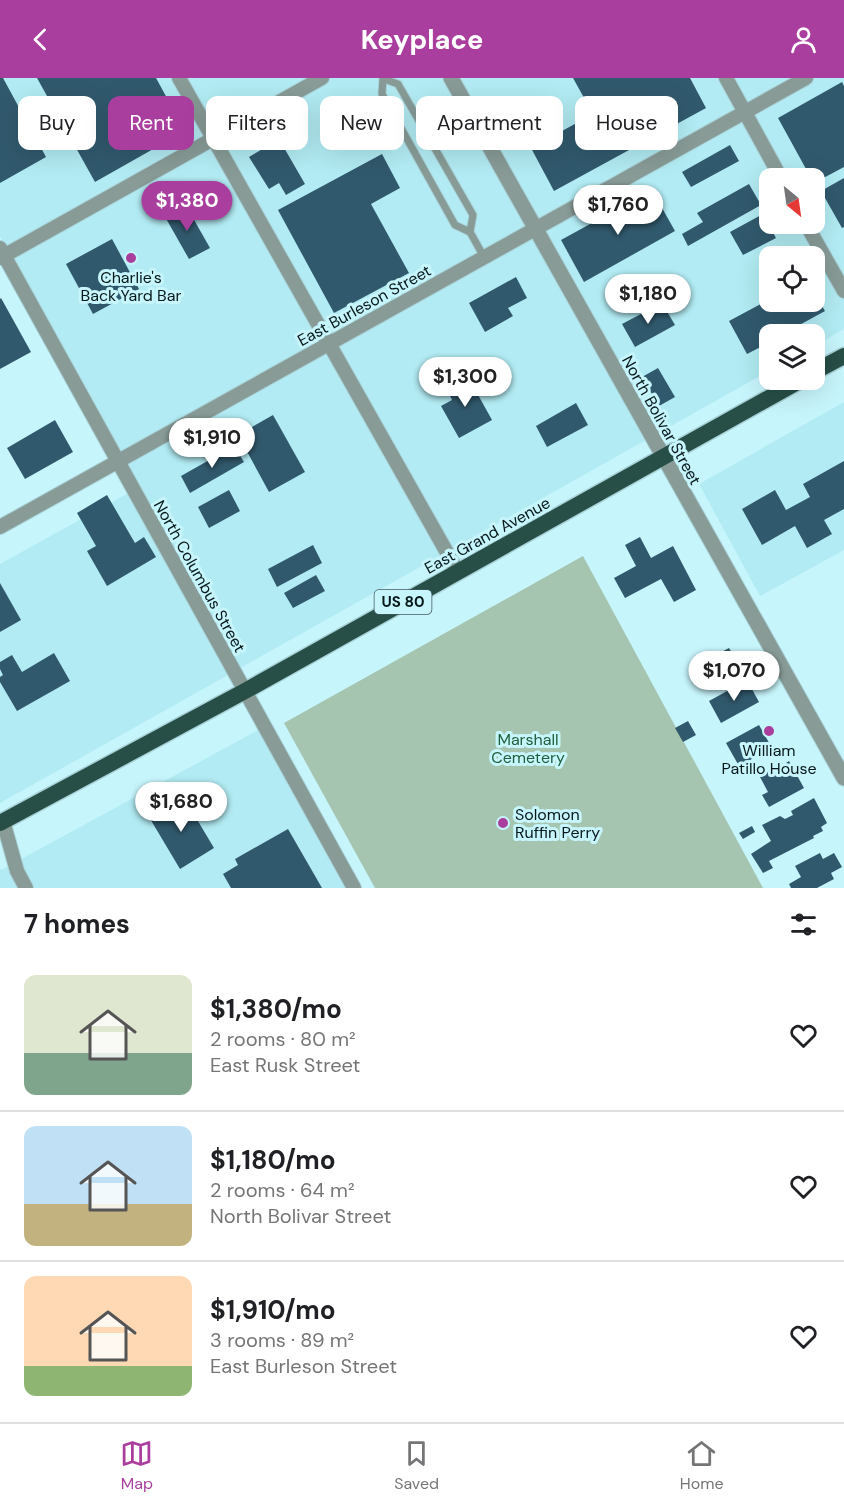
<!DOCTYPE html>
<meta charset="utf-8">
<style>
:root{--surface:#fff;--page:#f2f2f2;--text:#202124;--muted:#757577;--line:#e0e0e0;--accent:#aa3e9e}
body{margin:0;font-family:"DM Sans",sans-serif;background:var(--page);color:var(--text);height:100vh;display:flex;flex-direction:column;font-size:22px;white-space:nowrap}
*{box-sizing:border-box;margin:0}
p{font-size:20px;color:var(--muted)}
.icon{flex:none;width:33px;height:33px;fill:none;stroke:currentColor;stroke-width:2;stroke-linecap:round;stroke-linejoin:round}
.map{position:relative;height:810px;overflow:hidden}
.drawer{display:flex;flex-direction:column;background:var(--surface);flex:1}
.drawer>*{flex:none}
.banner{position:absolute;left:18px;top:18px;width:808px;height:54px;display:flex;gap:12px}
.needle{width:39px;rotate:151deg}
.buttons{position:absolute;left:759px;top:90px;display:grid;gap:12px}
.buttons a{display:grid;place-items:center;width:66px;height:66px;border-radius:12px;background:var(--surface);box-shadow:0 6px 24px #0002;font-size:30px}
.price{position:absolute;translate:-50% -51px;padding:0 14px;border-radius:21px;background:#fff;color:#222;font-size:20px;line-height:39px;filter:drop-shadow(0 2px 3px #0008)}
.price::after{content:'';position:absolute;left:50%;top:36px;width:18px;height:14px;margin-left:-9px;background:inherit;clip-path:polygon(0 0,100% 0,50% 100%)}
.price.selected{background:var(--accent);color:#fff}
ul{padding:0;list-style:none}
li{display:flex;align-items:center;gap:18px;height:150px;padding:0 24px}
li+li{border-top:2px solid var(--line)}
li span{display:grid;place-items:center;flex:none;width:168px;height:120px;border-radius:12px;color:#555}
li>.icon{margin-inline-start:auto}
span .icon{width:72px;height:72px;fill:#fffc;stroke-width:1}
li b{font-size:26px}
h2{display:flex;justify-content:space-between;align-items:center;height:72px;padding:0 24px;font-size:26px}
.chip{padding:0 21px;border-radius:12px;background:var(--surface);box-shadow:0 6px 24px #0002;font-size:21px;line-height:54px}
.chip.selected{background:var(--accent);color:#fff}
header{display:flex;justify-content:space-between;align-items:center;height:78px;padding:0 24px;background:var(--accent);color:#fff;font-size:27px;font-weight:800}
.tab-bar{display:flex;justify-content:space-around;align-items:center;height:84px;border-top:2px solid var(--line);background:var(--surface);font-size:16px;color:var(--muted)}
.tab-bar a{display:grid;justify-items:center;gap:3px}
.tab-bar .selected{color:var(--accent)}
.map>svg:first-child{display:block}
</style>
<header><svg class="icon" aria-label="back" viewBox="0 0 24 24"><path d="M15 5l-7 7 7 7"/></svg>Keyplace<svg class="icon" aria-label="person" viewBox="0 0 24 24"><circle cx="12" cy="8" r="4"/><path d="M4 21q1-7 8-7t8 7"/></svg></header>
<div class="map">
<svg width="844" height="810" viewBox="0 0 844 810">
<rect width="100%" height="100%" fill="#c7f5fc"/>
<g fill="#b2ebf3" fill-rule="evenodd">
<path d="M0,0H844V251L815,268L814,256H770L769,293L0,725V486L139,409L0,158ZM770,100H814V146H770ZM770,178H814V224H770Z"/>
<path d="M844,324V472L760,518L699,406Z"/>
<path d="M260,651L345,810H0V790L1,792Z"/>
</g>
<path fill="#a5c5b0" d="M583,478L763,810H375L284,645Z"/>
<g fill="#31596d">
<path d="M0,0H3L46,79L0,105Z"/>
<path d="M37,0H156L185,53L95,104Z"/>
<path d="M573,0H690L706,30L554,113L531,70L593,36Z"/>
<path d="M842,4L844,8V89L814,105V100H811L778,40Z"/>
<path d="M279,61L305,106L286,117L279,105L269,111L249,79Z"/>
<path d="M730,67L739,83L691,109L682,94Z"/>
<path d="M382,76L400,110L371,126L409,195L334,235L278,132Z"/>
<path d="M844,100V149L842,150L821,113Z"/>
<path d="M749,106L761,127L688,168L682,156L703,144L697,135Z"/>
<path d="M652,112L675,153L584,204L561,162Z"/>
<path d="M185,126L210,170L189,181L164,137Z"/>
<path d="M763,136L776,160L743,177L730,154Z"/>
<path d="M112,161L139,211L93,236L66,186Z"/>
<path d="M516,199L527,220L508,230L513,238L485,254L469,225Z"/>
<path d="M814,214L825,233L783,256H770V264L747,276L729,243L770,221V224H814Z"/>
<path d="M1,220L31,274L0,291V221Z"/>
<path d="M662,225L675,247L635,269L622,246Z"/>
<path d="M658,290L675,319L659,328L642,299Z"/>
<path d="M467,297L492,342L459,360L441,328L452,322L446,309Z"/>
<path d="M576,325L588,347L547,369L536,348Z"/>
<path d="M273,337L305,394L269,414L238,357Z"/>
<path d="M55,342L73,374L25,401L7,370Z"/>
<path d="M234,368L244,384L190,415L181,398Z"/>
<path d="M844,383V431L824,442L832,456L807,470L795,448L762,467L742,431L775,412L786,432L810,419L803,406Z"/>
<path d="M229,412L240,433L209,450L198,429Z"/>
<path d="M107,417L135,465L144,459L156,479L107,508L87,473L96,468L77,435Z"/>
<path d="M640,459L651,480L673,468L696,512L674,524L661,501L625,520L614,500L636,488L625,467Z"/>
<path d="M313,467L322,485L277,509L268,491Z"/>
<path d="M316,497L325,513L293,530L284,515Z"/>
<path d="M0,505L21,542L0,554Z"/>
<path d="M729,570L740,589L706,608L695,588Z"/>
<path d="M54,575L70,603L17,633L0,604V599L3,597L0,591V584L12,577L22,594Z"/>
<path d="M747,602L759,624L721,645L709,623Z"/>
<path d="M688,643L696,657L683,664L675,650Z"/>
<path d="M759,647L772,670L739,688L726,665Z"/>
<path d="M789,683L804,710L769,729L762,717L768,714L760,699L782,685L783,687Z"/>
<path d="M183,718L214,770L180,791L149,739Z"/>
<path d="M814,720L827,745L821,749L823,753L813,758L814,760L769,783L773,790L763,795L751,776L771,763L762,747L780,738L785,741L793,737L791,733Z"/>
<path d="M752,748L755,754L743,761L739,755Z"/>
<path d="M288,751L322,810H231L223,796L238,787L235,781Z"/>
<path d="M820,775L823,781L834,775L842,789L831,795L834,801L817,810H791L789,806L801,799L795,788Z"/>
</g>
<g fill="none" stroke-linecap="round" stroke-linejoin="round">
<g stroke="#a8d2d8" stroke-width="9">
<g id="service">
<path d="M383,0L382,16L455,147L470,154L473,137L398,6L384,1"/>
<path d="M470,154L484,179"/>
</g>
</g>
<g stroke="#a8d2d8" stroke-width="16">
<g id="minor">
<path d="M179,0L458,494"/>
<path d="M726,0L781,100"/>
<path d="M806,146L844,213"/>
<path d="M0,170L354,810"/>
<path d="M0,180L322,0"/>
<path d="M0,449L806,0"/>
<path d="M3,743L17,793L26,810"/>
</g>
</g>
<g stroke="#a8d2d8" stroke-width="17">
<path id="tertiary" d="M451,0L844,700"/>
</g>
<g stroke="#a8d2d8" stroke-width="19">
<g id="trunk">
<path d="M814,294L844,278"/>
<path d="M0,745L245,613L801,302"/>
</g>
</g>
<use href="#service" stroke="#889b97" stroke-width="7"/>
<use href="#minor" stroke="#889b97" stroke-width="14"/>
<use href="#tertiary" stroke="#889b97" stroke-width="15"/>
<use href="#trunk" stroke="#274e47" stroke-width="16"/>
</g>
<g fill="#aa3e9e" stroke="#c7f5fc" stroke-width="2">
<circle cx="131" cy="180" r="6"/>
<circle cx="769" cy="653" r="6"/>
<circle cx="503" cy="745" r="6"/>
</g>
<g text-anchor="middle" stroke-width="6" stroke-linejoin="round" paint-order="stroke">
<rect fill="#c7f5fc" stroke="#415a5e" stroke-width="1.5" x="374.5" y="512" width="57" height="24" rx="4.5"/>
<g font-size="15" font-weight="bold" fill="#07181b">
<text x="403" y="529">US 80</text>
</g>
<g font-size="16" fill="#07181b" stroke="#c7f5fc">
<text x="131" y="205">Charlie's<tspan x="131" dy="18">Back Yard Bar</tspan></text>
<text x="769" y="678">William<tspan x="769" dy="18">Patillo House</tspan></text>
<text x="515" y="742" text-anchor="start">Solomon<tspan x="515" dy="18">Ruffin Perry</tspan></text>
</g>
<g font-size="16" fill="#07181b" stroke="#c7f5fc">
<text transform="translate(364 227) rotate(-29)" y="6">East Burleson Street</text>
<text transform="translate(662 342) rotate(61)" y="6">North Bolivar Street</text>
<text transform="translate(487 457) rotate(-29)" y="6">East Grand Avenue</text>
<text transform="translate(200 498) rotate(61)" y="6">North Columbus Street</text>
</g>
<g font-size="16" fill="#1f5e3c" stroke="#c7f5fc">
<text x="528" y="667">Marshall<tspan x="528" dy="18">Cemetery</tspan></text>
</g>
</g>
</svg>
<div class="buttons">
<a><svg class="needle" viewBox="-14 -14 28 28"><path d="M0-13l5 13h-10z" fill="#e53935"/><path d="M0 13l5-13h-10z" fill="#757577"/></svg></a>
<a><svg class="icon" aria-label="locate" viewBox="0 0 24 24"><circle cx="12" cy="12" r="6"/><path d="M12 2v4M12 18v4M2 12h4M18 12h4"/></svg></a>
<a><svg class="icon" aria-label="layers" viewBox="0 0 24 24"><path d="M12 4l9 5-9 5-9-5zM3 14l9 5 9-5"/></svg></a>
</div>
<b class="price selected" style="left:187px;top:154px">$1,380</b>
<b class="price" style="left:618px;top:158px">$1,760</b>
<b class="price" style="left:648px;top:247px">$1,180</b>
<b class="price" style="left:465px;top:330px">$1,300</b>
<b class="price" style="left:212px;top:391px">$1,910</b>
<b class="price" style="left:734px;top:624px">$1,070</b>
<b class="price" style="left:181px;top:755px">$1,680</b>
<div class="banner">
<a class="chip">Buy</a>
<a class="chip selected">Rent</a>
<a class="chip">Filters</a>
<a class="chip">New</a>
<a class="chip">Apartment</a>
<a class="chip">House</a>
</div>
</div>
<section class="drawer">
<h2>7 homes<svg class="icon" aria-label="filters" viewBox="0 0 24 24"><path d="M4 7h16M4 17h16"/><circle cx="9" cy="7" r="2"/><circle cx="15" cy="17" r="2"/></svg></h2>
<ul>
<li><span style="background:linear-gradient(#dfe7d0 65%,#7fa58c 0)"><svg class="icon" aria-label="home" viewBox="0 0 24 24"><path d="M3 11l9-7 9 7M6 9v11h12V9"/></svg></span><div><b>$1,380/mo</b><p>2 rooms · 80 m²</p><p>East Rusk Street</p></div><svg class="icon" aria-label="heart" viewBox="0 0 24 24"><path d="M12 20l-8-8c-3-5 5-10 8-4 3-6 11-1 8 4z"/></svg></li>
<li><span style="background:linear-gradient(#bfe0f5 65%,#c2b280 0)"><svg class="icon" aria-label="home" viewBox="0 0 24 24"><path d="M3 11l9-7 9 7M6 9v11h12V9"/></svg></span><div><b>$1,180/mo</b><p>2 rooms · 64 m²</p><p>North Bolivar Street</p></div><svg class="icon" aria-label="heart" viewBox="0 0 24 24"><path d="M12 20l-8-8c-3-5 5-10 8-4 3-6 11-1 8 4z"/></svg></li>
<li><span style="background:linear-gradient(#ffd9b3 75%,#8fb573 0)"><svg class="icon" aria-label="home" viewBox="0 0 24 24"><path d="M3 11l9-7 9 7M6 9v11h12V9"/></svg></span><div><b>$1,910/mo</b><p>3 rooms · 89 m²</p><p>East Burleson Street</p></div><svg class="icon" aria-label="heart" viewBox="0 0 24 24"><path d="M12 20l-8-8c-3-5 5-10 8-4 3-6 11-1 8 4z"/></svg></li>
</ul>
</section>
<nav class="tab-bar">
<a class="selected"><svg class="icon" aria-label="map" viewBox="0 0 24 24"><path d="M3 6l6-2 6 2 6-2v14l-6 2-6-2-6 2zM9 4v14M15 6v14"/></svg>Map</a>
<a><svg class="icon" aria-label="saved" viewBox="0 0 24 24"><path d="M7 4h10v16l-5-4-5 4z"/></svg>Saved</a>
<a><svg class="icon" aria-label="home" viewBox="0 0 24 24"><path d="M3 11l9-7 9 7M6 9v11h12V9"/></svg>Home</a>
</nav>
